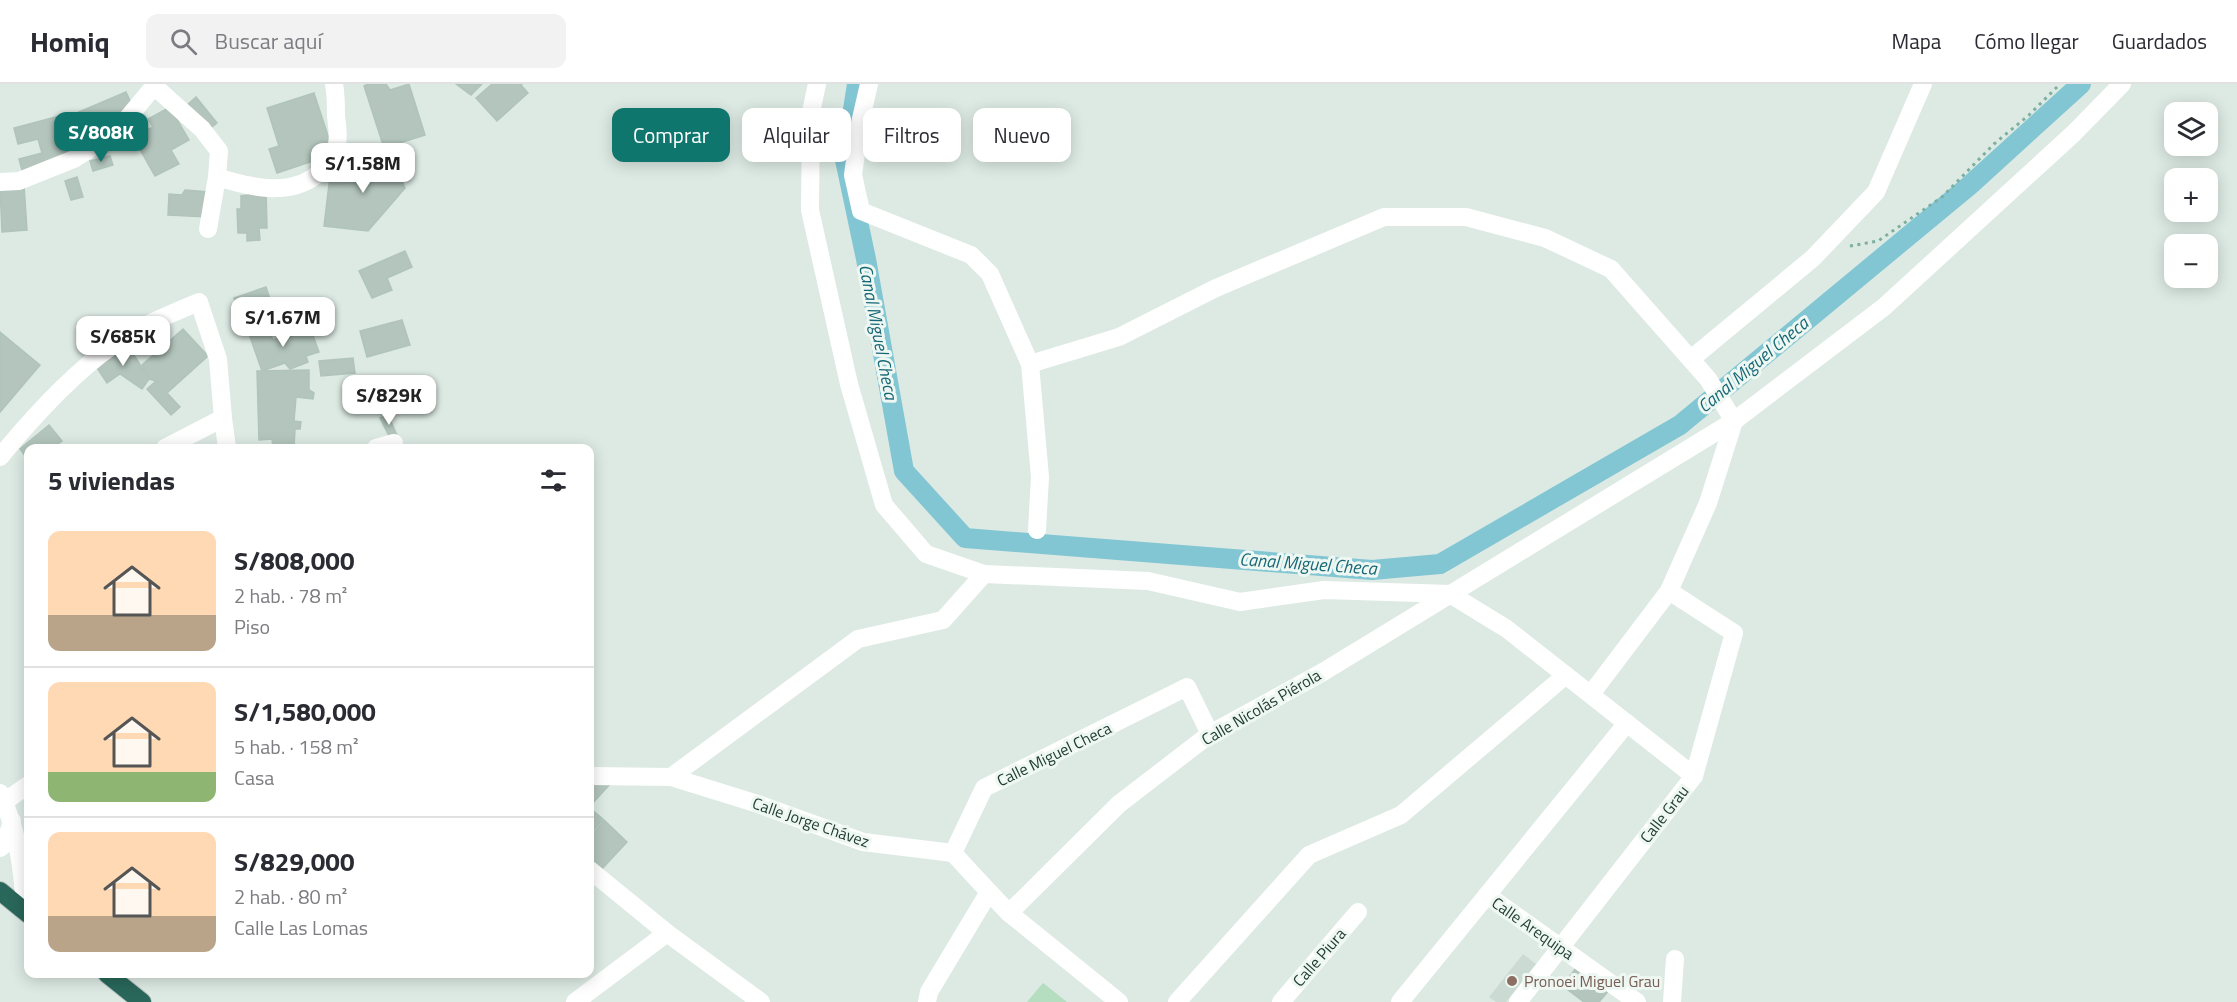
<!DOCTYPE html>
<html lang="es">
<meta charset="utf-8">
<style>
:root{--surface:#fff;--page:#f2f2f3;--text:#2b2b33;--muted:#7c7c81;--line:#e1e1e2;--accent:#0f766e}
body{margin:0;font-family:"Titillium Web",sans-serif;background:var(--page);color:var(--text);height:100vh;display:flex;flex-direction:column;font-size:22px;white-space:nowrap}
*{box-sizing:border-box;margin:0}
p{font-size:20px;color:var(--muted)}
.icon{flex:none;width:33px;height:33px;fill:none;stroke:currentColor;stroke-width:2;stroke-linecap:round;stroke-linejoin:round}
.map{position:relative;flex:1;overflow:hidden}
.drawer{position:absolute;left:24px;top:360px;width:570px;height:534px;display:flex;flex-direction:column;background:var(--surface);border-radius:12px;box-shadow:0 3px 15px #0003}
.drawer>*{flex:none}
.banner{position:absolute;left:612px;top:24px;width:570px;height:54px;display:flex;gap:12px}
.tools{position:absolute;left:2164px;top:18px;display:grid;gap:12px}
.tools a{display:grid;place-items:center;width:54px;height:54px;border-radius:12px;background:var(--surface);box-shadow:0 3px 15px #0003;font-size:30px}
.price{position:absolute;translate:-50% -51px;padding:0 14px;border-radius:12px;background:#fff;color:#222;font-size:20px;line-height:39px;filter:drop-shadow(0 2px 3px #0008)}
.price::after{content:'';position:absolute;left:50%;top:36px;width:18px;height:14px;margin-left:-9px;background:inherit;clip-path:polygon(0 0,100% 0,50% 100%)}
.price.on{background:var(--accent);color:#fff}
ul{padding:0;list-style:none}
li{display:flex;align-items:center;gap:18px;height:150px;padding:0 24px}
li+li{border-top:2px solid var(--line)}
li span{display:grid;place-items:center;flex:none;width:168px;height:120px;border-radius:12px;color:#555}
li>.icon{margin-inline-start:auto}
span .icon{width:72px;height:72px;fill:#fffc;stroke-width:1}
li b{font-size:26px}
h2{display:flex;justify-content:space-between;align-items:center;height:72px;padding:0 24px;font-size:26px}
.tag{padding:0 21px;border-radius:12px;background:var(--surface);box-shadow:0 3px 15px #0003;font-size:21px;line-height:54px}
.tag.on{background:var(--accent);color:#fff}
header{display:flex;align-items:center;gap:36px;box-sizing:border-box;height:84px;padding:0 30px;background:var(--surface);border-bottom:2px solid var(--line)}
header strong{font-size:28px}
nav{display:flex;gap:33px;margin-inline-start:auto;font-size:21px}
.search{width:420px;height:54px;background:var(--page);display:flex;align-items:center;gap:15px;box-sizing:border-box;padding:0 21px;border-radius:12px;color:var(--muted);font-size:22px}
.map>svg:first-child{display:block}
</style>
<header>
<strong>Homiq</strong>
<div class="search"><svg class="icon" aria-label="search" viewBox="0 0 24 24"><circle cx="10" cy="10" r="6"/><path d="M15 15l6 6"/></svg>Buscar aquí</div>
<nav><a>Mapa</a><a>Cómo llegar</a><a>Guardados</a></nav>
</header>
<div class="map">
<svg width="2237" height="918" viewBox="0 0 2237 918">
<rect width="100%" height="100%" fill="#ddeae4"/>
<path fill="#cbdad3" d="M1523,870L1536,880L1506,918H1496L1489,913Z"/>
<path fill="#b5ddbf" d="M1043,899L1067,918H1027Z"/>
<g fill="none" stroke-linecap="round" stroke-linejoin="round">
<path stroke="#82c6d3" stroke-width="20" d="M857,0L845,76L866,175L904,387L965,454L1372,486L1440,480L1680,341L1970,101L2081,0"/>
</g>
<g fill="#b3c5bd" stroke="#b0c4bb" stroke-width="1.5">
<path d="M368,0H386L390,6L409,0L425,51L384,64L364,2Z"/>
<path d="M456,0H482L471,11Z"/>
<path d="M492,0H522L521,1L528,9L497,37L476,14Z"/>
<path d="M126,8L132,21L97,55L94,49L82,54L72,31Z"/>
<path d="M314,9L334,70L277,89L269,65L279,62L267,24Z"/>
<path d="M196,13L217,39L206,48L186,22Z"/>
<path d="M170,23L189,56L171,66L179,80L155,92L133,53L153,43L148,35Z"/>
<path d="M71,29L81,70L22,86L19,75L42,69L38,55L18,60L14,44Z"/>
<path d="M390,68L405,104L368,147L324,142L330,92Z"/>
<path d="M110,72L113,81L93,87L90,77Z"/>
<path d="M77,93L83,113L71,116L65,97Z"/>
<path d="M24,101L27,146L2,148L0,103Z"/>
<path d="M185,106L210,108L208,133L168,131L169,110L182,111Z"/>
<path d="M251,106H266L267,144H259L260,156L247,157V149H238L237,125H241V112L248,111Z"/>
<path d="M405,167L412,183L387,194L392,206L372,214L359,187Z"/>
<path d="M266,203L272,221L240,232L234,214Z"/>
<path d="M402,236L410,261L367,273L360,247Z"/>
<path d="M268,243L273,256L310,243L319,268L306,272L308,278L290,285L285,279L262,287L249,250Z"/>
<path d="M183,245L208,272L167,309L180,323L171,331L147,305L156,297L149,295L142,281Z"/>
<path d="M0,248L40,281L0,328Z"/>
<path d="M127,260L149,295L142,305L120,290L107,299L95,281Z"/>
<path d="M353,274L355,289L321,292L319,277Z"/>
<path d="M309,286V306L314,309L313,315L296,313L294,337L301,338L300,345H295L294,364H273L272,355L259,356L257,287Z"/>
<path d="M388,331L397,351L390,354L380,334Z"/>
<path d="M49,341L62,357L52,364H28V376L20,365Z"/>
<path d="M590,697L612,698L590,722Z"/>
<path d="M590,724L603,735L590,751Z"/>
<path d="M604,736L627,758L601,786L590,774V754Z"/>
<path d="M1578,881L1610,905L1599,918H1584L1563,902Z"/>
</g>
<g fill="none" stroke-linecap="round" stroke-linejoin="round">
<g stroke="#bcc4c2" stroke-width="20">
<g id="highway">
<path d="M0,807L28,830"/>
<path d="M107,890L142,918"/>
</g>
</g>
<path stroke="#7caf9f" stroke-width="3" stroke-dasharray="3 4.5" stroke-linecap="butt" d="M1850,162L1878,157L1942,113L1994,60L2029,31L2060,0"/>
<g stroke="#fff" stroke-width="18">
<path d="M817,0L811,28L810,126L849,300L884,421L926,470L984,490L1148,497L1240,518L1324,506L1450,510L1507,545L1694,692"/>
<path d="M869,0L860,39L853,91L861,127L971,171L990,190L1030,280L1040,393L1037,446"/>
<path d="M154,2L202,45L219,67L217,93C252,104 296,115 324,84C331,77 336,69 337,60C339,51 337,41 336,32C336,22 336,10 334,0"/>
<path d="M0,98L19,97L74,75L115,49L156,0"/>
<path d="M208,145L217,93"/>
<path d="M1691,275L1813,174L1876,108L1923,0"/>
<path d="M1030,280L1119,253L1216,204L1384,133H1466L1545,154L1611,185L1708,295L1734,337L1708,419L1669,507L1591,610"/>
<path d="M165,364L223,334L227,364"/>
<path d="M376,364L394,359"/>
<path d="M0,373C32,334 71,291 112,262C138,243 170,230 199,218L218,275L223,334"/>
<path d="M590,692L671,693L758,720L863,758L953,769"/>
<path d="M671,693L858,555L943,536L984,490"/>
<path d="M0,709C18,747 23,786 25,828"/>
<path d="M4,718L28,701"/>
<path d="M0,764L5,760L12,737"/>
<path d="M590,786L667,849L761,918"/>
<path d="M989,808L1009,829L1119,918"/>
<path d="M1487,811L1637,918"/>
<path d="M1009,829L1119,720L1210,650L1323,588L1734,337L1884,223L2074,49L2122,0"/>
<path d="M575,918L667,849"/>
<path d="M927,918L929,908L989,808L953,769L984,704L1187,603L1210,650"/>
<path d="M1177,918L1309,771L1401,731L1566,591"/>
<path d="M1281,918L1358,828"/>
<path d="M1400,918L1627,639"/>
<path d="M1518,918L1694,692L1734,549L1669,507"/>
<path d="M1672,918L1675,875"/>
</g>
<use href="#highway" stroke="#29675a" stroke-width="18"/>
</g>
<circle fill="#8d6e63" stroke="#eef7f2" stroke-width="2" cx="1512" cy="897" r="6"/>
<g text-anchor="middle" stroke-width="6" stroke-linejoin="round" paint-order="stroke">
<g font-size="16" fill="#1e3a32" stroke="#eef7f2">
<text transform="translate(1261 623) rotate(-30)" y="6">Calle Nicolás Piérola</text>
<text transform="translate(1054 670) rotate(-26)" y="6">Calle Miguel Checa</text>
<text transform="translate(1664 730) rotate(-52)" y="6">Calle Grau</text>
<text transform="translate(811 738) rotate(19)" y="6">Calle Jorge Chávez</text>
<text transform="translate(1533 844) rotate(35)" y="6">Calle Arequipa</text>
<text transform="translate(1319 873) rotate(-49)" y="6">Calle Piura</text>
</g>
<g font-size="16" fill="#785e54" stroke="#eef7f2" text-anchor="start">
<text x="1524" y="903">Pronoei Miguel Grau</text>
</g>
<g font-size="18" font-style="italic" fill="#176877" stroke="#eef7f2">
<text transform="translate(878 248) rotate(79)" y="6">Canal Miguel Checa</text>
<text transform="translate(1753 281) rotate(-40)" y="6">Canal Miguel Checa</text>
<text transform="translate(1308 480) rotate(4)" y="6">Canal Miguel Checa</text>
</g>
</g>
</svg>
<div class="tools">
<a><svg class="icon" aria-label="layers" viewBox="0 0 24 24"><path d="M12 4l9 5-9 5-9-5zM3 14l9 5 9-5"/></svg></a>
<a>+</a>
<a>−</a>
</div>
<b class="price on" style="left:101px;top:79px">S/808K</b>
<b class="price" style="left:363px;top:110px">S/1.58M</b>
<b class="price" style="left:283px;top:264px">S/1.67M</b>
<b class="price" style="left:123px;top:283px">S/685K</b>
<b class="price" style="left:389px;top:342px">S/829K</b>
<div class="banner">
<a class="tag on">Comprar</a>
<a class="tag">Alquilar</a>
<a class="tag">Filtros</a>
<a class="tag">Nuevo</a>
</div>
<section class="drawer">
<h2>5 viviendas<svg class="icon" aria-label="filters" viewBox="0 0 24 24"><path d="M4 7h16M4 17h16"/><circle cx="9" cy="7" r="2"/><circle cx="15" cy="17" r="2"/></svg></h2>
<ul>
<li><span style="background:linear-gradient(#ffd9b3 70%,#b9a48a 0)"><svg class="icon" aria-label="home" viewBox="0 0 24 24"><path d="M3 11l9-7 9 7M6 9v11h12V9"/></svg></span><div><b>S/808,000</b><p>2 hab. · 78 m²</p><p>Piso</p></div></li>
<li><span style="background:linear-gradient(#ffd9b3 75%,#8fb573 0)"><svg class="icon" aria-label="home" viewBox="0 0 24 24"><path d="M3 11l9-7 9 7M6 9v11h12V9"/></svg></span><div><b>S/1,580,000</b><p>5 hab. · 158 m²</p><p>Casa</p></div></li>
<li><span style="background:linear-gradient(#ffd9b3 70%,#b9a48a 0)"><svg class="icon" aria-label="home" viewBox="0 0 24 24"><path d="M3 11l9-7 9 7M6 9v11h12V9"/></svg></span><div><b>S/829,000</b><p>2 hab. · 80 m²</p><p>Calle Las Lomas</p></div></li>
</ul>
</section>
</div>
